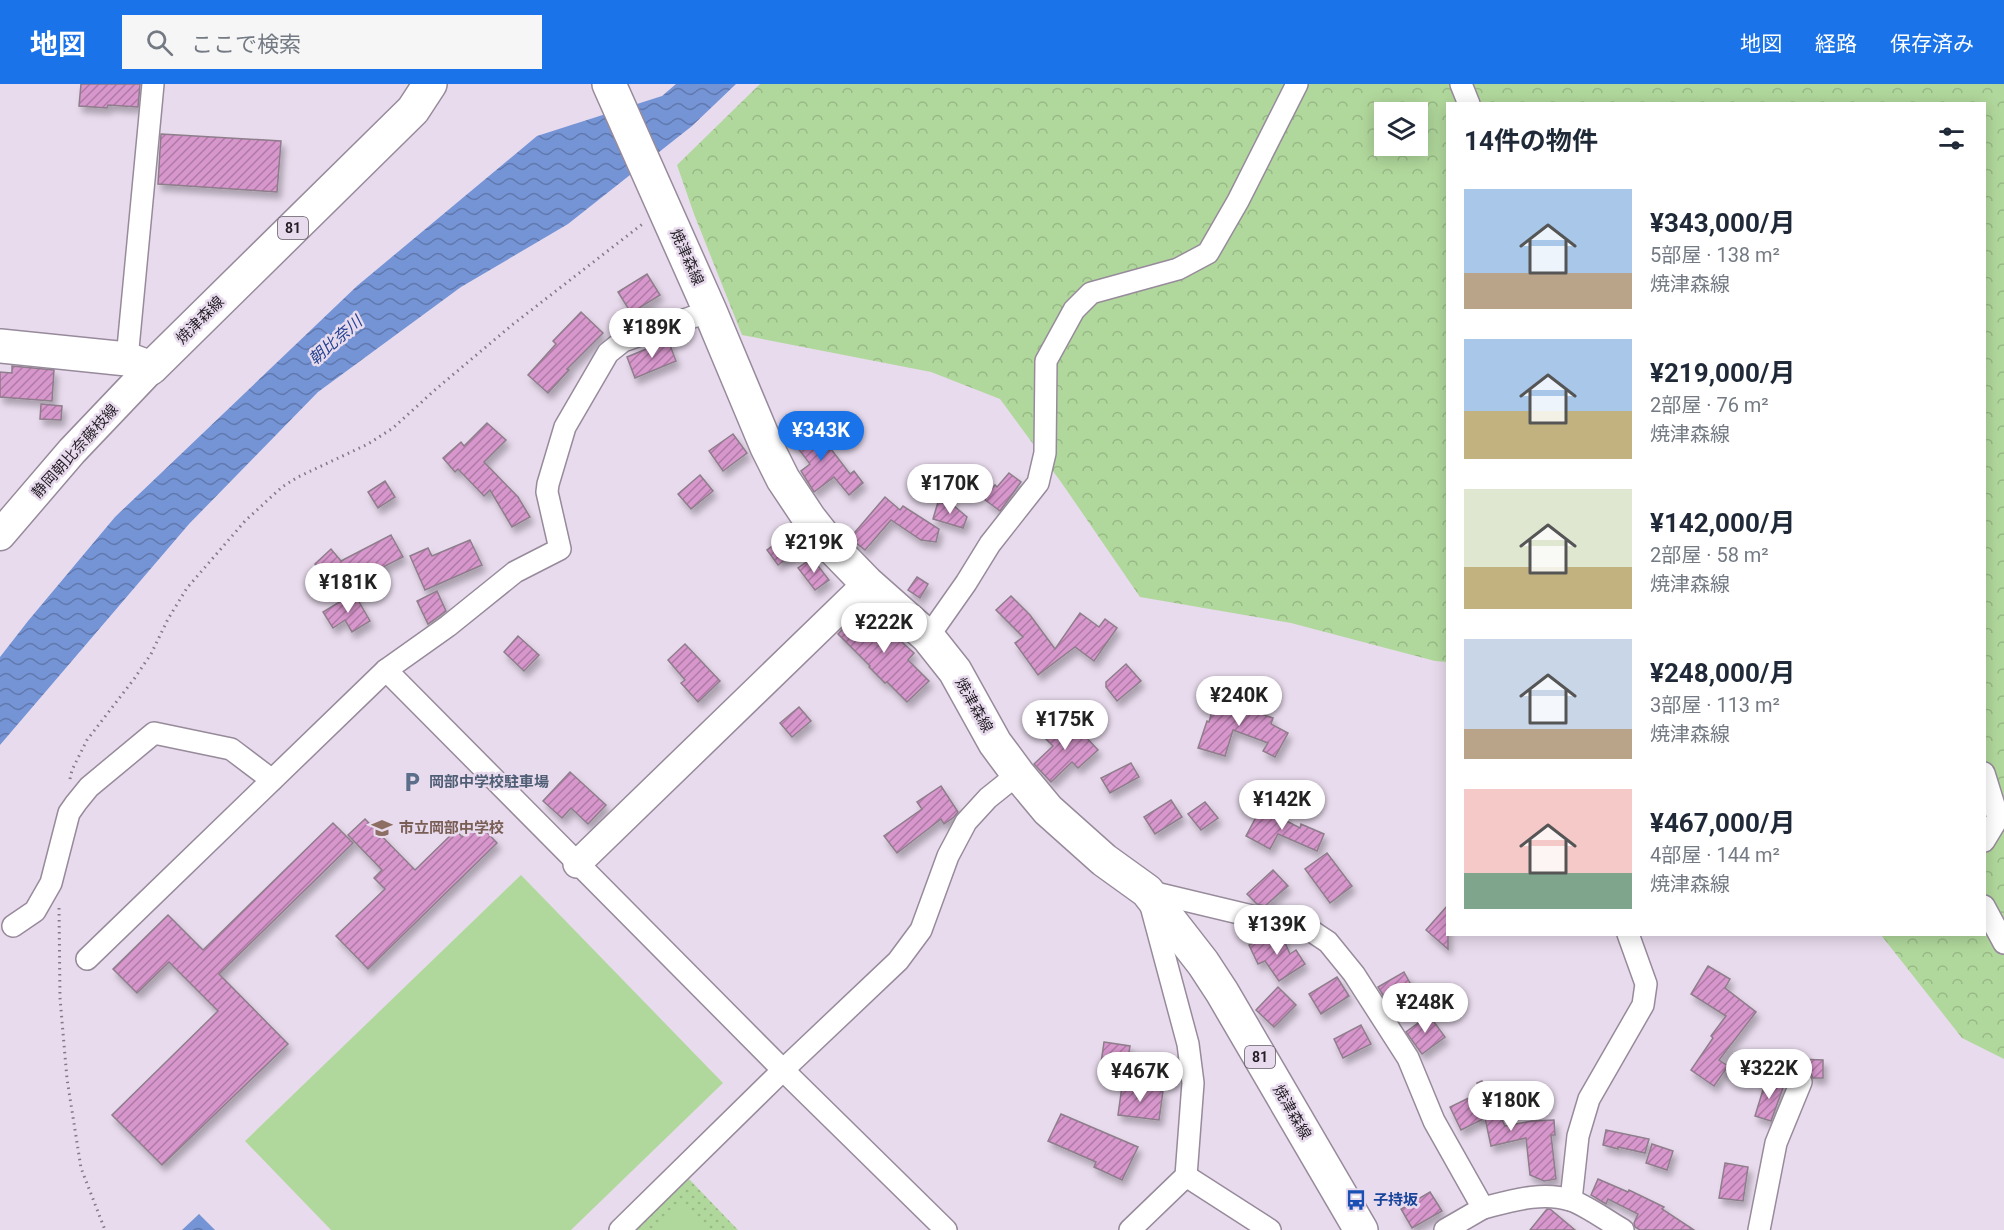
<!DOCTYPE html>
<html lang="ja">
<meta charset="utf-8">
<style>
:root{--surface:#fff;--page:#f6f6f7;--text:#1f2937;--muted:#747a83;--accent:#1a73e8}
body{margin:0;font-family:Roboto,"Noto Sans JP",sans-serif;background:var(--page);color:var(--text);height:100vh;display:flex;flex-direction:column;font-size:22px;white-space:nowrap}
*{box-sizing:border-box;margin:0}
p{font-size:20px;color:var(--muted)}
.icon{flex:none;width:33px;height:33px;fill:none;stroke:currentColor;stroke-width:2;stroke-linecap:round;stroke-linejoin:round}
.map{position:relative;flex:1;overflow:hidden}
.panel{position:absolute;left:1446px;top:18px;width:540px;height:834px;display:flex;flex-direction:column;background:var(--surface);border-radius:0px;box-shadow:0 3px 15px #0003}
.panel>*{flex:none}
.controls{position:absolute;left:1374px;top:18px;display:grid;gap:12px}
.controls a{display:grid;place-items:center;width:54px;height:54px;border-radius:0px;background:var(--surface);box-shadow:0 3px 15px #0003;font-size:30px}
.price{position:absolute;translate:-50% -51px;padding:0 14px;border-radius:21px;background:#fff;color:#222;font-size:20px;line-height:39px;filter:drop-shadow(0 2px 3px #0008)}
.price::after{content:'';position:absolute;left:50%;top:36px;width:18px;height:14px;margin-left:-9px;background:inherit;clip-path:polygon(0 0,100% 0,50% 100%)}
.price.current{background:var(--accent);color:#fff}
ul{padding:0;list-style:none}
li{display:flex;align-items:center;gap:18px;height:150px;padding:0 18px}
li span{display:grid;place-items:center;flex:none;width:168px;height:120px;border-radius:0px;color:#555}
li>.icon{margin-inline-start:auto}
span .icon{width:72px;height:72px;fill:#fffc;stroke-width:1}
li b{font-size:26px}
h2{display:flex;justify-content:space-between;align-items:center;height:72px;padding:0 18px;font-size:26px}
header{display:flex;align-items:center;gap:36px;box-sizing:border-box;height:84px;padding:0 30px;background:var(--accent);color:#fff}
header strong{font-size:28px}
nav{display:flex;gap:33px;margin-inline-start:auto;font-size:21px}
.search{width:420px;height:54px;background:var(--page);display:flex;align-items:center;gap:15px;box-sizing:border-box;padding:0 21px;border-radius:0px;color:var(--muted);font-size:22px}
.map>svg:first-child{display:block}
</style>
<header>
<strong>地図</strong>
<div class="search"><svg class="icon" aria-label="search" viewBox="0 0 24 24"><circle cx="10" cy="10" r="6"/><path d="M15 15l6 6"/></svg>ここで検索</div>
<nav><a>地図</a><a>経路</a><a>保存済み</a></nav>
</header>
<div class="map">
<svg width="2004" height="1146" viewBox="0 0 2004 1146">
<defs>
<pattern id="green-dots" width="8" height="8" patternUnits="userSpaceOnUse" patternTransform="scale(1.5)"><rect width="8" height="8" fill="#b1d89c"/><path d="M2 2h.1M6 6h.1" fill="none" stroke="#98b986" stroke-width="1.8" stroke-linecap="round"/></pattern>
<pattern id="forest-crowns" width="20" height="18" patternUnits="userSpaceOnUse" patternTransform="scale(1.5)"><rect width="20" height="18" fill="#b1d89c"/><path d="M2 6a3 3 0 1 1 6 0M12 15a3 3 0 1 1 6 0" fill="none" stroke="#98b986"/></pattern>
<pattern id="water-waves" width="16" height="10" patternUnits="userSpaceOnUse" patternTransform="scale(1.5)"><rect width="16" height="10" fill="#7594d6"/><path d="M0 5q4-4 8 0t8 0" fill="none" stroke="#6078ad"/></pattern>
<pattern id="building-hatch" width="6" height="6" patternUnits="userSpaceOnUse" patternTransform="scale(1.5)"><rect width="6" height="6" fill="#d796cc"/><path d="M-1 1l2-2M0 6l6-6M5 7l2-2" fill="none" stroke="#ae7aa5"/></pattern>
<filter id="shadow"><feDropShadow dx="3.5" dy="6" stdDeviation="3" flood-color="#0004"/></filter>
</defs>
<rect width="100%" height="100%" fill="#e8dbed"/>
<path fill="url(#green-dots)" d="M689,1095L738,1146H635Z"/>
<path fill="url(#forest-crowns)" fill-rule="evenodd" d="M760,0H2004V975L1962,954L1881,851L1984,850V20H1448L1447,578L1435,577L1291,539L1140,513L1061,398L1000,315L931,288L742,251L694,130L677,81ZM1384,28H1418V62H1384Z"/>
<g fill="#b1d89c">
<path d="M521,791L723,999L571,1146H331L245,1057Z"/>
<path d="M681,1118L708,1146H651Z"/>
</g>
<g fill="url(#water-waves)">
<path d="M676,0H736L692,42L568,140L461,203L318,308L189,440L0,661V573L28,537L115,433L357,202L537,52L662,12Z"/>
<path d="M199,1130L215,1146H182Z"/>
</g>
<g fill="url(#building-hatch)" stroke="#8e7d8b" stroke-width="1.5" filter="url(#shadow)">
<path d="M81,0H140L138,23L108,21L107,24L79,22Z"/>
<path d="M161,50L281,57L277,108L158,100Z"/>
<path d="M647,190L660,211L631,229L618,208Z"/>
<path d="M581,228L603,249L567,285L569,286L548,309L528,291L556,260L553,257Z"/>
<path d="M668,256L676,277L635,294L627,273Z"/>
<path d="M12,282L54,286L52,317L0,313V288L12,289Z"/>
<path d="M41,320L62,322L61,336L40,335Z"/>
<path d="M799,336L824,370L831,365L850,390L854,387L863,399L849,411L834,393L814,408L801,387L810,380L785,347Z"/>
<path d="M487,339L506,356L484,378L518,413L530,433L512,443L490,406L484,412L458,385L455,388L443,374L461,358L464,362Z"/>
<path d="M733,350L747,369L723,387L709,367Z"/>
<path d="M1009,389L1021,398L1000,427L984,415L995,401L997,403Z"/>
<path d="M700,391L713,407L691,425L678,410Z"/>
<path d="M385,397L395,413L378,424L368,408Z"/>
<path d="M885,413L900,426L903,422L939,445L936,458L921,456L891,436L865,466L850,454Z"/>
<path d="M938,418L954,422L967,433L963,444L933,435Z"/>
<path d="M391,451L403,473L363,493L365,496L345,508L315,480L331,465L341,477Z"/>
<path d="M787,451L798,466L778,481L767,466Z"/>
<path d="M470,456L482,481L425,506L410,472L428,464L432,472Z"/>
<path d="M812,474L829,496L815,506L798,484Z"/>
<path d="M917,493L928,500L920,514L908,506Z"/>
<path d="M437,507L446,527L428,540L417,517Z"/>
<path d="M354,509L370,537L352,548L345,536L333,544L323,528Z"/>
<path d="M1011,512L1030,531L1055,565L1080,529L1099,543L1105,535L1117,544L1094,577L1075,563L1038,591L1015,559L1023,553L996,526Z"/>
<path d="M860,527L866,533L870,529L874,533L875,531L892,546L891,548L914,569L908,576L929,597L907,618L887,598L885,599L869,583L870,582L838,550Z"/>
<path d="M518,552L539,571L524,587L504,568Z"/>
<path d="M685,560L720,597L698,618L681,599L685,596L668,576Z"/>
<path d="M1126,580L1141,597L1117,617L1106,603V598Z"/>
<path d="M1217,610L1242,618L1241,623L1273,634L1271,640L1288,649L1275,673L1263,667L1268,659L1233,646L1225,672L1198,664L1207,637L1209,638Z"/>
<path d="M799,623L811,637L792,653L780,639Z"/>
<path d="M1072,638L1098,666L1078,684L1072,678L1051,698L1034,680L1053,662L1045,654L1057,643L1061,647Z"/>
<path d="M1131,679L1139,693L1110,709L1101,694Z"/>
<path d="M570,688L606,721L588,740L571,724L562,734L543,717Z"/>
<path d="M941,702L958,728L954,733L944,740L941,735L897,769L884,752L922,725L917,718Z"/>
<path d="M1171,716L1182,733L1155,750L1144,733Z"/>
<path d="M1205,718L1218,734L1201,746L1188,730Z"/>
<path d="M1261,724L1300,744L1301,740L1324,750L1317,767L1278,750L1270,765L1246,752Z"/>
<path d="M365,735L415,786L456,746L462,753L477,738L497,759L368,885L336,852L385,805L374,794L382,786L348,751Z"/>
<path d="M333,739L353,759L219,890L288,960L162,1081L112,1031L218,927L169,878L137,909L113,885L168,831L203,866Z"/>
<path d="M1327,769L1352,802L1330,819L1305,785Z"/>
<path d="M1273,786L1288,802L1265,822L1257,820L1247,810Z"/>
<path d="M1448,821V865L1426,846Z"/>
<path d="M1272,850L1282,852L1290,870L1296,866L1305,880L1279,897L1265,877L1258,880L1249,861Z"/>
<path d="M1708,882L1730,895L1725,904L1756,928L1719,976L1728,982L1714,1002L1691,986L1713,954L1711,952L1726,932L1691,910Z"/>
<path d="M1404,888L1416,910L1391,924L1378,903Z"/>
<path d="M1337,893L1349,912L1321,930L1309,910Z"/>
<path d="M1278,903L1296,921L1274,943L1256,926Z"/>
<path d="M1429,931L1445,953L1422,970L1406,948Z"/>
<path d="M1361,941L1371,960L1343,974L1334,955Z"/>
<path d="M1104,958L1130,962L1126,989L1100,986Z"/>
<path d="M1160,971L1177,974L1178,983L1175,998L1155,994Z"/>
<path d="M1796,975L1823,976V994H1813L1811,990L1805,986L1796,987Z"/>
<path d="M1766,996L1784,1001L1771,1037L1755,1032Z"/>
<path d="M1482,997L1505,1042L1532,1037L1554,1036L1555,1051H1551L1556,1095L1544,1097L1530,1091L1526,1054L1491,1062L1485,1034L1461,1046L1450,1023L1479,1009L1477,999Z"/>
<path d="M1122,1002L1163,1007L1159,1036L1118,1031Z"/>
<path d="M1061,1030L1138,1063L1122,1096L1094,1083L1096,1078L1048,1057Z"/>
<path d="M1606,1046L1649,1055L1645,1069L1618,1063V1065L1603,1061Z"/>
<path d="M1652,1060L1673,1067L1667,1086L1646,1079Z"/>
<path d="M1725,1079L1748,1083L1743,1117L1719,1114Z"/>
<path d="M1598,1095L1628,1108L1629,1106L1664,1123L1662,1125L1694,1146H1640L1635,1143L1634,1139L1638,1130L1608,1115L1606,1120L1591,1111Z"/>
<path d="M1430,1108L1442,1127L1412,1144L1401,1125Z"/>
<path d="M1547,1125H1550L1575,1146H1530Z"/>
</g>
<g fill="none" stroke-linecap="round" stroke-linejoin="round">
<g stroke="#978b9b" stroke-width="24">
<g id="minor">
<path d="M1461,0L1469,20"/>
<path d="M127,275L153,0"/>
<path d="M928,553L966,499L990,460L1038,399L1045,369L1046,277L1074,226L1091,209L1178,185L1208,169L1238,117L1297,0"/>
<path d="M386,586L783,986L946,1146"/>
<path d="M1984,689L1998,734L1984,757"/>
<path d="M1984,822L2004,859"/>
<path d="M13,842L35,827L51,799L69,729L76,719L89,703L154,649L231,665L272,696"/>
<path d="M87,875L386,586L448,542L515,488L560,465L547,408L548,400L565,343L608,269L623,257L710,227"/>
<path d="M1186,1092L1270,1146"/>
<path d="M1571,1116L1578,1052L1589,1015L1643,921L1646,900L1628,850"/>
<path d="M620,1146L783,986L898,877L921,846L948,772L966,738L988,714L1018,690"/>
<path d="M1130,1146L1186,1092L1193,999L1188,960L1147,807L1310,846L1328,858L1354,890L1408,974L1434,1037L1483,1124C1511,1117 1542,1107 1570,1116C1584,1120 1609,1138 1623,1146"/>
<path d="M1445,1146L1483,1124"/>
<path d="M1759,1146L1776,1059L1801,998"/>
</g>
</g>
<g stroke="#978b9b" stroke-width="30">
<path id="tertiary" d="M577,780L867,499"/>
</g>
<g stroke="#978b9b" stroke-width="33">
<path id="secondary" d="M0,451L72,367L151,284"/>
</g>
<g stroke="#978b9b" stroke-width="36">
<g id="primary">
<path d="M609,0L710,227L767,363L783,395L809,434L831,462L867,499L928,553L955,587L995,659L1018,690L1048,726L1104,776L1147,807L1203,879L1222,908L1361,1146"/>
<path d="M0,262L127,275L151,284L413,26L430,0"/>
</g>
</g>
<g stroke="#837a87" stroke-width="3" stroke-dasharray="1.5 4.5" stroke-linecap="butt">
<path d="M70,695L72,686L87,656L134,595L151,570L168,535L187,504L245,437L282,403L298,393L368,360L393,344L436,305L512,241L645,138"/>
<path d="M59,824L60,914L67,995L81,1084L105,1146"/>
</g>
<use href="#minor" stroke="#fff" stroke-width="21"/>
<use href="#tertiary" stroke="#fff" stroke-width="27"/>
<use href="#secondary" stroke="#fff" stroke-width="30"/>
<use href="#primary" stroke="#fff" stroke-width="33"/>
</g>
<defs>
<g id="parking-bare" transform="scale(1.62)"><path d="M-3.5-5.5H1a3.5 3.5 0 0 1 0 7H-1V5.5H-3.5ZM-1-3.4V-.6H.8a1.4 1.4 0 0 0 0-2.8Z" fill="#5c6f8a" stroke="#e8dbed" stroke-width="2.5" paint-order="stroke"/></g>
<g id="school-bare" transform="scale(1.62)"><path d="M0-5L7-2L0 1L-7-2ZM-4 1L0 2.5L4 1V4Q0 6-4 4Z" fill="#8d6e63" stroke="#e8dbed" stroke-width="2.5" paint-order="stroke"/></g>
<g id="bus-bare" transform="scale(1.62)"><path d="M-5-6H5V4H4V6H2V4H-2V6H-4V4H-5ZM-3.5-4V0h7V-4ZM-3.5 1.2v1.5H-2V1.2ZM2 1.2v1.5H3.5V1.2Z" fill="#1a4fb4" stroke="#e8dbed" stroke-width="2.5" paint-order="stroke"/></g>
</defs>
<g fill-rule="evenodd">
<use href="#parking-bare" x="412" y="698"/>
<use href="#school-bare" x="382" y="744"/>
<use href="#bus-bare" x="1356" y="1116"/>
</g>
<g text-anchor="middle" stroke-width="5" stroke-linejoin="round" paint-order="stroke">
<g fill="#e8dbed" stroke="#5e5761" stroke-width="1.5">
<rect x="278" y="133" width="30" height="22" rx="4.5"/>
<rect x="1245" y="962" width="30" height="22" rx="4.5"/>
</g>
<g font-size="14" font-weight="bold" fill="#231e25">
<text x="293" y="149">81</text>
<text x="1260" y="978">81</text>
</g>
<g font-size="15" fill="#231e25" stroke="#e8dbed">
<text transform="translate(687 173) rotate(66)" y="5">焼津森線</text>
<text transform="translate(200 236) rotate(-45)" y="5">焼津森線</text>
<text transform="translate(75 367) rotate(-48)" y="5">静岡朝比奈藤枝線</text>
<text transform="translate(974 621) rotate(61)" y="5">焼津森線</text>
<text transform="translate(1292 1028) rotate(60)" y="5">焼津森線</text>
</g>
<g font-size="15" font-weight="bold" fill="#4e5e75" stroke="#e8dbed" text-anchor="start">
<text x="429" y="703">岡部中学校駐車場</text>
</g>
<g font-size="15" font-weight="bold" fill="#785e54" stroke="#e8dbed" text-anchor="start">
<text x="399" y="749">市立岡部中学校</text>
</g>
<g font-size="15" font-weight="bold" fill="#164399" stroke="#e8dbed" text-anchor="start">
<text x="1373" y="1121">子持坂</text>
</g>
<g font-size="16" font-style="italic" fill="#244392" stroke="#e8dbed">
<text transform="translate(335 256) rotate(-41)" y="6">朝比奈川</text>
</g>
</g>
</svg>
<div class="controls">
<a><svg class="icon" aria-label="layers" viewBox="0 0 24 24"><path d="M12 4l9 5-9 5-9-5zM3 14l9 5 9-5"/></svg></a>
</div>
<b class="price" style="left:652px;top:275px">¥189K</b>
<b class="price current" style="left:821px;top:378px">¥343K</b>
<b class="price" style="left:950px;top:431px">¥170K</b>
<b class="price" style="left:814px;top:490px">¥219K</b>
<b class="price" style="left:348px;top:530px">¥181K</b>
<b class="price" style="left:884px;top:570px">¥222K</b>
<b class="price" style="left:1239px;top:643px">¥240K</b>
<b class="price" style="left:1065px;top:667px">¥175K</b>
<b class="price" style="left:1282px;top:747px">¥142K</b>
<b class="price" style="left:1277px;top:872px">¥139K</b>
<b class="price" style="left:1425px;top:950px">¥248K</b>
<b class="price" style="left:1769px;top:1016px">¥322K</b>
<b class="price" style="left:1140px;top:1019px">¥467K</b>
<b class="price" style="left:1511px;top:1048px">¥180K</b>
<section class="panel">
<h2>14件の物件<svg class="icon" aria-label="filters" viewBox="0 0 24 24"><path d="M4 7h16M4 17h16"/><circle cx="9" cy="7" r="2"/><circle cx="15" cy="17" r="2"/></svg></h2>
<ul>
<li><span style="background:linear-gradient(#a9c7e8 70%,#b9a48a 0)"><svg class="icon" aria-label="home" viewBox="0 0 24 24"><path d="M3 11l9-7 9 7M6 9v11h12V9"/></svg></span><div><b>¥343,000/月</b><p>5部屋 · 138 m²</p><p>焼津森線</p></div></li>
<li><span style="background:linear-gradient(#a9c7e8 60%,#c2b280 0)"><svg class="icon" aria-label="home" viewBox="0 0 24 24"><path d="M3 11l9-7 9 7M6 9v11h12V9"/></svg></span><div><b>¥219,000/月</b><p>2部屋 · 76 m²</p><p>焼津森線</p></div></li>
<li><span style="background:linear-gradient(#dfe7d0 65%,#c2b280 0)"><svg class="icon" aria-label="home" viewBox="0 0 24 24"><path d="M3 11l9-7 9 7M6 9v11h12V9"/></svg></span><div><b>¥142,000/月</b><p>2部屋 · 58 m²</p><p>焼津森線</p></div></li>
<li><span style="background:linear-gradient(#c9d6e8 75%,#b9a48a 0)"><svg class="icon" aria-label="home" viewBox="0 0 24 24"><path d="M3 11l9-7 9 7M6 9v11h12V9"/></svg></span><div><b>¥248,000/月</b><p>3部屋 · 113 m²</p><p>焼津森線</p></div></li>
<li><span style="background:linear-gradient(#f6c9c9 70%,#7fa58c 0)"><svg class="icon" aria-label="home" viewBox="0 0 24 24"><path d="M3 11l9-7 9 7M6 9v11h12V9"/></svg></span><div><b>¥467,000/月</b><p>4部屋 · 144 m²</p><p>焼津森線</p></div></li>
</ul>
</section>
</div>
